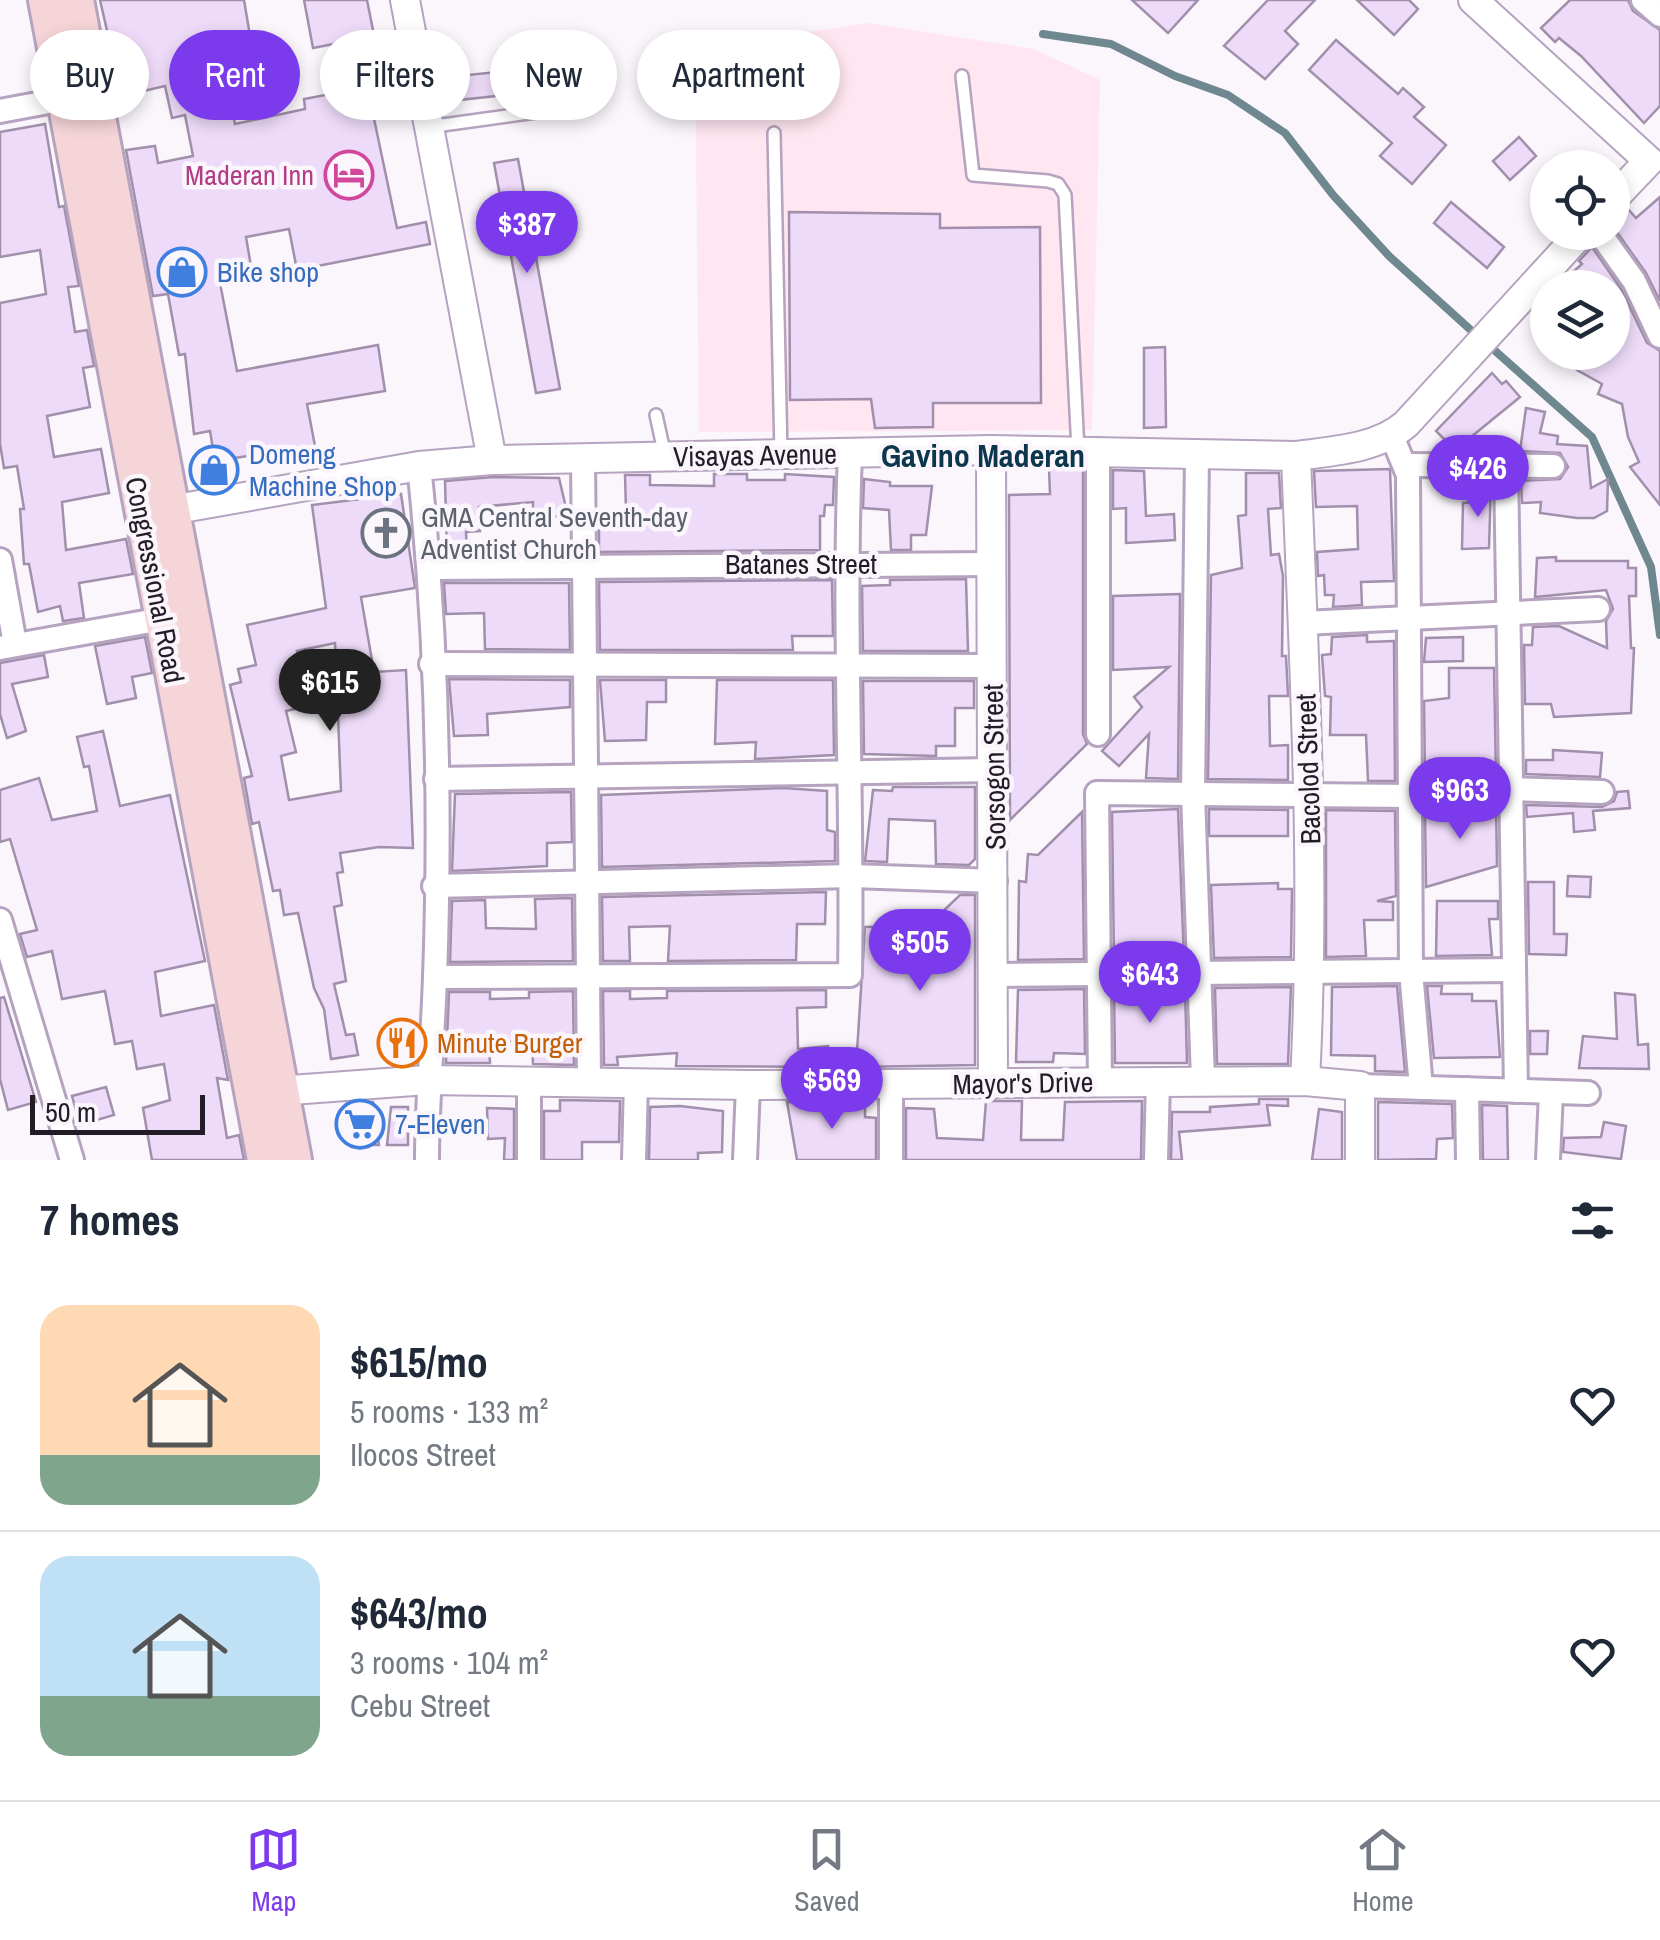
<!DOCTYPE html>
<meta charset="utf-8">
<style>
:root{--surface:#fff;--page:#f6f6f7;--text:#1f2937;--muted:#747a83;--line:#e0e1e3;--accent:#7c3aed}
body{margin:0;font-family:"Archivo Narrow",sans-serif;background:var(--page);color:var(--text);height:100vh;display:flex;flex-direction:column;font-size:38px;white-space:nowrap}
*{box-sizing:border-box;margin:0}
p{font-size:32px;color:var(--muted)}
.icon{flex:none;width:55px;height:55px;fill:none;stroke:currentColor;stroke-width:2;stroke-linecap:round;stroke-linejoin:round}
.map{position:relative;height:1160px;overflow:hidden}
.side{display:flex;flex-direction:column;background:var(--surface);flex:1}
.side>*{flex:none}
.guide{position:absolute;left:30px;top:30px;width:1000px;height:90px;display:flex;gap:20px}
.buttons{position:absolute;left:1530px;top:150px;display:grid;gap:20px}
.buttons a{display:grid;place-items:center;width:100px;height:100px;border-radius:50%;background:var(--surface);box-shadow:0 5px 15px #0003;font-size:50px}
.scale{position:absolute;left:30px;bottom:25px;width:175px;box-sizing:border-box;padding-left:10px;border:5px solid #231c27;border-top:0;font-size:28px;line-height:35px;white-space:nowrap;color:#231c27;-webkit-text-stroke:8px #faf6fc;paint-order:stroke}
.price{position:absolute;translate:-50% -85px;padding:0 22px;border-radius:35px;background:var(--accent);color:#fff;font-size:32px;line-height:65px;filter:drop-shadow(0 2px 5px #0008)}
.price::after{content:'';position:absolute;left:50%;top:60px;width:30px;height:22px;margin-left:-15px;background:inherit;clip-path:polygon(0 0,100% 0,50% 100%)}
.price.active{background:#222;color:#fff}
ul{padding:0;list-style:none}
li{display:flex;align-items:center;gap:30px;height:250px;padding:0 40px}
li+li{border-top:2px solid var(--line)}
li span{display:grid;place-items:center;flex:none;width:280px;height:200px;border-radius:30px;color:#555}
li>.icon{margin-inline-start:auto}
span .icon{width:120px;height:120px;fill:#fffc;stroke-width:1}
li b{font-size:42px}
h2{display:flex;justify-content:space-between;align-items:center;height:120px;padding:0 40px;font-size:42px}
.chip{padding:0 35px;border-radius:45px;background:var(--surface);box-shadow:0 5px 15px #0003;font-size:35px;line-height:90px}
.chip.active{background:var(--accent);color:#fff}
.tab-bar{display:flex;justify-content:space-around;align-items:center;height:140px;border-top:2px solid var(--line);background:var(--surface);font-size:28px;color:var(--muted)}
.tab-bar a{display:grid;justify-items:center;gap:5px}
.tab-bar .active{color:var(--accent)}
.map>svg:first-child{display:block}
</style>
<div class="map">
<svg width="1660" height="1160" viewBox="0 0 1660 1160">
<rect width="100%" height="100%" fill="#faf6fc"/>
<path fill="#ffe6f0" d="M868,23L1034,49L1100,80L1092,430L699,432L695,48Z"/>
<g fill="none" stroke-linecap="round" stroke-linejoin="round">
<g stroke="#6f8890" stroke-width="8">
<path d="M1043,34L1111,44L1175,76L1228,95L1285,133L1333,195L1389,256L1473,332"/>
<path d="M1493,349L1592,437L1651,567L1660,635"/>
</g>
</g>
<g fill="#eedbf9" stroke="#a18fab" stroke-width="2.5" fill-rule="evenodd">
<path d="M100,0H244L258,83L228,88L235,124L305,109L304,99L363,88L354,40L313,48L304,0H367L375,40L388,37L402,109L373,114L397,228L426,222L430,244L297,270L289,229L246,237L253,278L220,283L237,371L378,345L385,391L307,404L315,446L215,461L210,431L194,434L185,354L179,355L168,294L153,296L126,150L155,146L158,163L193,156L185,115L172,118L165,86L122,96Z"/>
<path d="M1132,0H1198L1168,33Z"/>
<path d="M1268,0H1315L1285,31L1298,44L1265,79L1224,46Z"/>
<path d="M1357,0H1409L1418,9L1394,35Z"/>
<path d="M1570,0H1628L1633,11L1660,30V106L1644,123L1581,56L1559,38L1555,42L1541,28Z"/>
<path d="M1336,40L1398,94L1403,88L1424,107L1414,117L1446,145L1412,184L1380,156L1392,143L1309,70Z"/>
<path d="M567,65L569,88L459,100L457,76Z"/>
<path d="M45,124L59,207L64,206L79,286L68,287L75,332L87,330L94,366L83,368L90,407L47,416L54,457L101,449L109,493L62,502L66,550L126,539L133,574L79,583L84,618L63,621L60,606L38,612L29,564H24L20,509H24L17,466L4,468L0,444V303L46,294L40,250L0,257V132Z"/>
<path d="M1519,137L1536,156L1510,180L1493,161Z"/>
<path d="M518,159L560,389L536,393L494,163Z"/>
<path d="M1660,197V301L1646,273L1612,225L1628,209L1636,218Z"/>
<path d="M1451,202L1504,247L1487,268L1434,223Z"/>
<path d="M789,212L940,214V228L1040,227L1041,403H933V427L875,428L871,399L790,400Z"/>
<path d="M1592,247L1621,289L1647,343L1660,351V505L1630,467L1639,462L1628,437L1622,404L1598,394L1602,384L1577,370L1587,352H1612V288H1555L1582,264L1579,261Z"/>
<path d="M1165,347L1166,427L1144,428V348Z"/>
<path d="M1492,373L1502,384L1506,381L1520,397L1455,450L1436,431Z"/>
<path d="M1526,408L1545,412L1540,433L1558,436L1557,444L1587,446L1591,488L1608,479L1607,511L1594,518H1577L1540,513L1541,502L1522,503L1521,481L1560,479L1568,467L1560,453L1520,451Z"/>
<path d="M1049,469H1083V734L1087,744L1010,820L1009,495L1050,494Z"/>
<path d="M1390,469L1394,581L1361,582L1362,605L1333,607L1334,595H1325L1324,575L1318,576L1317,552L1358,549L1357,506L1316,507L1314,471Z"/>
<path d="M1113,470L1144,471L1146,516L1174,514L1175,540L1126,543V508L1113,509Z"/>
<path d="M1246,473H1279L1281,508L1268,509L1271,555L1279,554L1283,576L1282,656H1286L1288,696H1269L1270,746L1288,745V780L1208,779L1211,575L1242,568L1238,516L1246,515Z"/>
<path d="M714,474H747V480H785V474L834,477L833,505H825L824,516H820V550L599,552V511L626,510L625,475H650V485L714,486Z"/>
<path d="M493,477L559,478L568,516L533,517V502L479,507L480,531L466,532L467,553H447L445,481Z"/>
<path d="M864,479L890,482V486H932L926,535H911V550H891L889,510L863,508Z"/>
<path d="M1491,481L1489,548L1462,549L1463,503L1479,502V482Z"/>
<path d="M401,494L415,588L361,597L374,672L406,670L413,848L379,847L340,853L343,872L337,873L342,905L334,907L346,981L334,984L346,1035L354,1034L358,1055L331,1059L324,1009L314,988L298,913L284,915L280,890L273,891L259,822L252,824L244,778L252,776L230,685L241,682L238,669L256,665L247,625L326,608L312,505ZM335,643L341,791L289,800L281,756L296,752L286,711L299,708L291,664L299,662L297,651Z"/>
<path d="M1556,557V561H1628V568H1636V596H1629L1631,648H1634L1631,713L1554,717L1551,704H1525L1524,645H1532L1533,627L1559,626L1607,648L1606,621L1613,609L1606,590L1535,597L1537,558Z"/>
<path d="M966,579L968,651H863L862,586L890,585V580Z"/>
<path d="M832,580L833,636H792L793,650H600L599,582Z"/>
<path d="M444,583H569L570,650L485,649L484,613L446,614Z"/>
<path d="M1180,594L1178,779L1146,778L1149,734L1119,766L1102,751L1142,707L1134,697L1169,667L1113,670V596Z"/>
<path d="M1367,635V642L1394,641L1395,781H1368L1366,735H1330L1331,697L1325,696L1322,655L1331,654L1332,637Z"/>
<path d="M145,637L152,673L132,677L136,698L107,704L95,646Z"/>
<path d="M1463,637V661L1424,662L1426,638Z"/>
<path d="M44,655L48,677L12,684L26,731L7,738L0,714V663Z"/>
<path d="M1449,668H1494L1496,775L1425,780L1424,701L1449,698Z"/>
<path d="M449,679L570,680V707L487,714L488,735L454,736Z"/>
<path d="M600,680H666V702H647L646,740L605,741Z"/>
<path d="M717,680H833L834,755L755,759L756,742L715,744Z"/>
<path d="M863,681H974V708H955V746H936V756L864,754Z"/>
<path d="M103,731L120,806L170,795L205,961L155,972L161,1016L214,1005L228,1080L217,1078L227,1138L239,1135L244,1160H152L143,1108L170,1100L164,1064L137,1069L132,1041L115,1044L105,991L62,999L52,951L27,957L20,934L37,930L10,839L0,842V790L39,778L52,820L97,811L89,766L84,767L77,737Z"/>
<path d="M1553,750L1602,753L1600,777L1526,774V760H1553Z"/>
<path d="M893,787H975V859L969,865L936,864L935,821L889,819L887,862L865,861L873,790L892,791Z"/>
<path d="M783,788L827,791V830L835,832V861L602,867L601,795Z"/>
<path d="M1628,791L1630,808L1593,811L1595,830L1574,832L1573,813L1527,817L1526,805L1602,807L1614,801L1617,792Z"/>
<path d="M571,792L572,842L547,843V866L452,871L455,794Z"/>
<path d="M1496,805L1497,866L1426,887L1425,810Z"/>
<path d="M1178,809L1184,958L1114,959L1112,812Z"/>
<path d="M1209,809L1288,810V836H1209Z"/>
<path d="M1326,810L1395,811L1396,896L1377,901L1393,902V920H1364L1366,956L1326,957Z"/>
<path d="M1082,812L1084,959L1018,960L1019,881L1026,882L1028,854L1038,855Z"/>
<path d="M1568,876L1591,877L1590,897L1567,896Z"/>
<path d="M1528,882H1554V934H1567L1566,955L1529,954Z"/>
<path d="M1278,883V889H1292L1291,957L1214,958L1211,885Z"/>
<path d="M826,892L825,924H797L796,960L668,961L670,926L629,927L630,961H603L602,897Z"/>
<path d="M960,895H975V1065L856,1067L865,927L896,926L897,955Z"/>
<path d="M572,898L573,961L450,962L452,901L485,900L486,928L536,929L535,899Z"/>
<path d="M1437,901H1498V919H1489L1492,955L1436,956Z"/>
<path d="M1397,986L1405,1072L1375,1071V1056L1331,1055L1332,987Z"/>
<path d="M1427,986H1442L1441,994H1472V1001H1496L1500,1057L1434,1058Z"/>
<path d="M1291,987L1288,1064H1217L1215,988Z"/>
<path d="M1185,988L1187,1063H1115L1114,989Z"/>
<path d="M1084,989L1085,1054L1054,1053L1053,1062H1016L1018,990Z"/>
<path d="M826,990V1007L797,1008L798,1049L828,1046L829,1067L676,1066L677,1053L617,1057L618,1065H604L603,991H630V999L667,998V991Z"/>
<path d="M573,991L574,1065L533,1064L532,1042H489L490,1063H446L449,992H490V999L529,998V992Z"/>
<path d="M1615,993L1635,995L1638,1045L1648,1044L1649,1069L1579,1068L1583,1036L1617,1039Z"/>
<path d="M4,997L36,1102L8,1110L0,1079V998Z"/>
<path d="M1530,1031H1548L1547,1054H1530Z"/>
<path d="M106,1087L114,1115L80,1125L72,1096Z"/>
<path d="M1259,1099H1288V1106L1267,1105L1270,1125L1179,1132L1182,1160H1171L1172,1112H1210V1107L1259,1104Z"/>
<path d="M560,1100L620,1101L619,1142H582V1160H544V1111H560Z"/>
<path d="M986,1101H1022L1021,1140H1063L1065,1102L1142,1101L1141,1160H906V1108L934,1109L937,1138L983,1140Z"/>
<path d="M360,1102H373L379,1145H360Z"/>
<path d="M787,1102L865,1106V1117L876,1118V1160H797Z"/>
<path d="M1378,1102L1452,1104L1453,1138L1437,1139L1436,1159L1378,1160Z"/>
<path d="M1482,1105L1507,1106L1508,1160H1483Z"/>
<path d="M680,1106L723,1111L722,1152L698,1153V1160H649L650,1107Z"/>
<path d="M391,1107H408V1145H387Z"/>
<path d="M487,1108L514,1109V1160H504L505,1138L488,1139Z"/>
<path d="M1319,1109L1342,1112V1160H1312Z"/>
<path d="M1604,1122L1626,1126L1621,1159L1563,1152L1564,1138L1601,1137Z"/>
</g>
<g fill="none" stroke-linecap="round" stroke-linejoin="round">
<g stroke="#b5a3bf" stroke-width="16">
<g id="service">
<path d="M962,76L973,175L1048,181L1058,184L1065,195L1078,450"/>
<path d="M428,127L543,111"/>
<path d="M774,133L781,454"/>
<path d="M656,415L665,456"/>
</g>
</g>
<g stroke="#b5a3bf" stroke-width="28">
<g id="minor">
<path d="M1643,0L1660,15"/>
<path d="M0,111L75,97"/>
<path d="M1599,232L1634,281L1660,336"/>
<path d="M1392,436L1408,475L1411,971L1421,1088"/>
<path d="M1197,454L1193,794L1203,1080"/>
<path d="M583,458L589,1080"/>
<path d="M1406,465L1553,466"/>
<path d="M419,466C437,634 441,808 435,977C433,1038 427,1099 427,1160"/>
<path d="M1506,466L1516,1091"/>
<path d="M0,560L15,644"/>
<path d="M430,568L992,564"/>
<path d="M1303,623L1598,609"/>
<path d="M0,648L162,619"/>
<path d="M431,664L993,666"/>
<path d="M1098,734V450"/>
<path d="M436,779L994,770"/>
<path d="M434,886L852,876L995,881"/>
<path d="M0,920L72,1160"/>
<path d="M996,975L1514,970"/>
<path d="M435,977L850,975C853,801 843,627 850,453"/>
<path d="M529,1080V1160"/>
<path d="M1100,1082L1097,793L1412,796L1511,789L1602,792"/>
<path d="M891,1084V1160"/>
<path d="M1360,1086L1588,1093"/>
<path d="M1467,1089L1468,1160"/>
<path d="M634,1160L636,1082"/>
<path d="M745,1160L748,1085"/>
<path d="M1156,1160L1158,1081"/>
<path d="M1548,1160L1551,1092"/>
</g>
</g>
<g stroke="#b5a3bf" stroke-width="32">
<g id="tertiary">
<path d="M405,0L492,460"/>
<path d="M1473,0L1649,161L1612,200"/>
<path d="M991,450L993,1084"/>
<path d="M1296,456C1304,665 1316,872 1305,1081"/>
<path d="M154,513L419,466L492,460L991,450L1296,456C1333,451 1377,449 1406,424L1582,232"/>
<path d="M264,1092L427,1080L748,1085L1305,1081L1360,1086V1160"/>
</g>
</g>
<g stroke="#b5a3bf" stroke-width="38">
<g id="secondary">
<path d="M45,0L264,1160"/>
<path d="M77,0L295,1160"/>
</g>
</g>
<use href="#service" stroke="#fff" stroke-width="11"/>
<use href="#minor" stroke="#fff" stroke-width="22"/>
<use href="#tertiary" stroke="#fff" stroke-width="28"/>
<use href="#secondary" stroke="#f6d5d8" stroke-width="32"/>
</g>
<defs>
<g id="hotel-ring" transform="scale(2.5)"><circle r="9.5" fill="#faf6fc" stroke="#d1479c" stroke-width="1.5"/><path d="M-6-4.5h1.5V1H6V5H4.5V3h-9V5H-6ZM-4 0a1.8 1.8 0 1 1 3.6 0ZM.5 0V-2.5h3Q6-2.5 6 0Z" fill="#d1479c"/></g>
<g id="shop-ring" transform="scale(2.5)"><circle r="9.5" fill="#faf6fc" stroke="#3f7fe0" stroke-width="1.5"/><path d="M-5-2.5h2.3a2.7 3.5 0 0 1 5.4 0H5L5.5 6h-11ZM-1.5-2.5h3a1.5 2.3 0 0 0-3 0Z" fill="#3f7fe0"/></g>
<g id="church-ring" transform="scale(2.5)"><circle r="9.5" fill="#faf6fc" stroke="#6b7280" stroke-width="1.5"/><path d="M-1.2-6h2.4v3.5h3.3v2.4h-3.3V6h-2.4V-.1h-3.3v-2.4h3.3Z" fill="#6b7280"/></g>
<g id="restaurant-ring" transform="scale(2.5)"><circle r="9.5" fill="#faf6fc" stroke="#e8710a" stroke-width="1.5"/><path d="M-5-6h1v4h1v-4h1v4h1v-4h1v5L-1.5 .5V6h-2V.5L-5-1ZM5-6V6H3V1.5H1.5Q1.5-4 5-6Z" fill="#e8710a"/></g>
<g id="supermarket-ring" transform="scale(2.5)"><circle r="9.5" fill="#faf6fc" stroke="#3f7fe0" stroke-width="1.5"/><path d="M-6-5.5h2.5l.6 2H6L4.5 2H-2.5L-4.4-4H-6ZM-1.5 3.2a1.3 1.3 0 1 0 .1 0ZM3 3.2a1.3 1.3 0 1 0 .1 0Z" fill="#3f7fe0"/></g>
</defs>
<g fill-rule="evenodd">
<use href="#hotel-ring" x="349" y="175"/>
<use href="#shop-ring" x="182" y="272"/>
<use href="#shop-ring" x="214" y="470"/>
<use href="#church-ring" x="386" y="533"/>
<use href="#restaurant-ring" x="402" y="1043"/>
<use href="#supermarket-ring" x="360" y="1124"/>
</g>
<g text-anchor="middle" stroke-width="9" stroke-linejoin="round" paint-order="stroke">
<g font-size="28" fill="#b23c85" stroke="#faf6fc" text-anchor="end">
<text x="314" y="185">Maderan Inn</text>
</g>
<g font-size="28" fill="#366cbe" stroke="#faf6fc" text-anchor="start">
<text x="217" y="282">Bike shop</text>
<text x="249" y="464">Domeng<tspan x="249" dy="32">Machine Shop</tspan></text>
<text x="395" y="1134">7-Eleven</text>
</g>
<g font-size="28" fill="#231c27" stroke="#faf6fc">
<text transform="translate(755 455) rotate(-1)" y="10">Visayas Avenue</text>
<text x="801" y="574">Batanes Street</text>
<text transform="translate(155 580) rotate(79)" y="10">Congressional Road</text>
<text transform="translate(994 767) rotate(-91)" y="10">Sorsogon Street</text>
<text transform="translate(1308 769) rotate(-92)" y="10">Bacolod Street</text>
<text transform="translate(1023 1083) rotate(-1)" y="10">Mayor's Drive</text>
</g>
<g font-size="28" fill="#5b616d" stroke="#faf6fc" text-anchor="start">
<text x="421" y="527">GMA Central Seventh-day<tspan x="421" dy="32">Adventist Church</tspan></text>
</g>
<g font-size="28" fill="#c56008" stroke="#faf6fc" text-anchor="start">
<text x="437" y="1053">Minute Burger</text>
</g>
<g font-size="32" font-weight="bold" fill="#0c364c" stroke="#faf6fc">
<text x="983" y="467">Gavino Maderan</text>
</g>
</g>
</svg>
<div class="buttons">
<a><svg class="icon" aria-label="locate" viewBox="0 0 24 24"><circle cx="12" cy="12" r="6"/><path d="M12 2v4M12 18v4M2 12h4M18 12h4"/></svg></a>
<a><svg class="icon" aria-label="layers" viewBox="0 0 24 24"><path d="M12 4l9 5-9 5-9-5zM3 14l9 5 9-5"/></svg></a>
</div>
<div class="scale">50 m</div>
<b class="price" style="left:527px;top:276px">$387</b>
<b class="price" style="left:1478px;top:520px">$426</b>
<b class="price active" style="left:330px;top:734px">$615</b>
<b class="price" style="left:1460px;top:842px">$963</b>
<b class="price" style="left:920px;top:994px">$505</b>
<b class="price" style="left:1150px;top:1026px">$643</b>
<b class="price" style="left:832px;top:1132px">$569</b>
<div class="guide">
<a class="chip">Buy</a>
<a class="chip active">Rent</a>
<a class="chip">Filters</a>
<a class="chip">New</a>
<a class="chip">Apartment</a>
</div>
</div>
<section class="side">
<h2>7 homes<svg class="icon" aria-label="filters" viewBox="0 0 24 24"><path d="M4 7h16M4 17h16"/><circle cx="9" cy="7" r="2"/><circle cx="15" cy="17" r="2"/></svg></h2>
<ul>
<li><span style="background:linear-gradient(#ffd9b3 75%,#7fa58c 0)"><svg class="icon" aria-label="home" viewBox="0 0 24 24"><path d="M3 11l9-7 9 7M6 9v11h12V9"/></svg></span><div><b>$615/mo</b><p>5 rooms · 133 m²</p><p>Ilocos Street</p></div><svg class="icon" aria-label="heart" viewBox="0 0 24 24"><path d="M12 20l-8-8c-3-5 5-10 8-4 3-6 11-1 8 4z"/></svg></li>
<li><span style="background:linear-gradient(#bfe0f5 70%,#7fa58c 0)"><svg class="icon" aria-label="home" viewBox="0 0 24 24"><path d="M3 11l9-7 9 7M6 9v11h12V9"/></svg></span><div><b>$643/mo</b><p>3 rooms · 104 m²</p><p>Cebu Street</p></div><svg class="icon" aria-label="heart" viewBox="0 0 24 24"><path d="M12 20l-8-8c-3-5 5-10 8-4 3-6 11-1 8 4z"/></svg></li>
</ul>
</section>
<nav class="tab-bar">
<a class="active"><svg class="icon" aria-label="map" viewBox="0 0 24 24"><path d="M3 6l6-2 6 2 6-2v14l-6 2-6-2-6 2zM9 4v14M15 6v14"/></svg>Map</a>
<a><svg class="icon" aria-label="saved" viewBox="0 0 24 24"><path d="M7 4h10v16l-5-4-5 4z"/></svg>Saved</a>
<a><svg class="icon" aria-label="home" viewBox="0 0 24 24"><path d="M3 11l9-7 9 7M6 9v11h12V9"/></svg>Home</a>
</nav>
